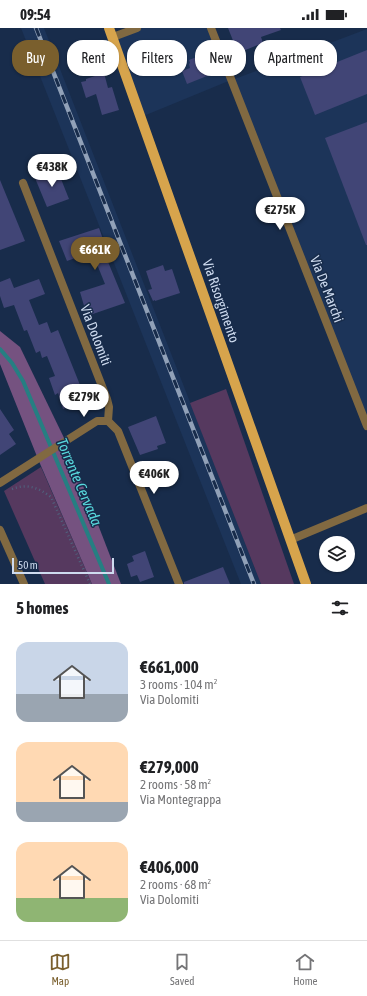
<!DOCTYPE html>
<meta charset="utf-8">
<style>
:root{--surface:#fff;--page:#f6f6f6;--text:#202124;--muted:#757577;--line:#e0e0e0;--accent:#7a5f2d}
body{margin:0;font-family:"Asap Condensed",sans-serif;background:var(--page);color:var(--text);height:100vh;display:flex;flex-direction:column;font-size:15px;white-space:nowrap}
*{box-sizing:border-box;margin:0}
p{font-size:13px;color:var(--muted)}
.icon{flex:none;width:22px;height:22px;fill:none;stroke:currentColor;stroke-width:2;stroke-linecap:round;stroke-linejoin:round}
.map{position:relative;height:556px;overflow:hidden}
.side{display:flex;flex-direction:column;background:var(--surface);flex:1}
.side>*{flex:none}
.banner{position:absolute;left:12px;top:12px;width:343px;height:36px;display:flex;gap:8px}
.tools{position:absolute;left:319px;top:508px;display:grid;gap:8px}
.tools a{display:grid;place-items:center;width:36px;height:36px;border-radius:50%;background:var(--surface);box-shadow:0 1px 3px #0004;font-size:20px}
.scale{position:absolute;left:12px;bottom:10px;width:102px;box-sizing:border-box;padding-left:4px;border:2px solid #cedbef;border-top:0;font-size:11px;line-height:14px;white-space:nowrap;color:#cedbef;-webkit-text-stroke:3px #182c4b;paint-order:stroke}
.price{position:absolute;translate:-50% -34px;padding:0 9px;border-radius:14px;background:#fff;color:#222;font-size:13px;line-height:26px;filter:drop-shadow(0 1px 2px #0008)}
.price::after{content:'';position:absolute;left:50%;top:24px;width:12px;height:9px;margin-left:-6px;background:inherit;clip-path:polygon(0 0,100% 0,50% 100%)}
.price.on{background:var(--accent);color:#fff}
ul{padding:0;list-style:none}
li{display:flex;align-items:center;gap:12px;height:100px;padding:0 16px}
li span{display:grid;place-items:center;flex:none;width:112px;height:80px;border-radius:12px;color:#555}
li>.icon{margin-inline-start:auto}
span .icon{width:48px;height:48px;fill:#fffc;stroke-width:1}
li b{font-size:17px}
h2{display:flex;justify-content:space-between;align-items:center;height:48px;padding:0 16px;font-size:17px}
.tag{padding:0 14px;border-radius:16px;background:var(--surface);box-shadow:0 1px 3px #0004;font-size:14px;line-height:36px}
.tag.on{background:var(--accent);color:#fff}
.status{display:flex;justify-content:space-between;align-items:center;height:28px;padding:0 20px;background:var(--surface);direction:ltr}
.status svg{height:11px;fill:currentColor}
.tab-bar{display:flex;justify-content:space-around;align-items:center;height:56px;border-top:1px solid var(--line);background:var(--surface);font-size:11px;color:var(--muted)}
.tab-bar a{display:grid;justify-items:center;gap:2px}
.tab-bar .on{color:var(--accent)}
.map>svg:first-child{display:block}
</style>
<div class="status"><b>09:54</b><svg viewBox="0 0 49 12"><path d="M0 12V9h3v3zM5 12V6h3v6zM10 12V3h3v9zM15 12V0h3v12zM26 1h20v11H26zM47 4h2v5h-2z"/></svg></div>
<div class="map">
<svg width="367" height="556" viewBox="0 0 367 556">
<rect width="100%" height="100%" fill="#182c4b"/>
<g fill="#1c3459">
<path d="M21,0H44L261,556H241Z"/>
<path d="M137,0H211L232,52L367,1V398L231,52L141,89L113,9Z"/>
</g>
<g fill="#56395f">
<path d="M226,361L294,556H261L190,375Z"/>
<path d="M41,439L92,556H45L4,463Z"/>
</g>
<path fill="#755280" d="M0,303L20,319L66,414L121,556H92L38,431L0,336Z"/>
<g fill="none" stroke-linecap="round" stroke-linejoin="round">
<path stroke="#257f82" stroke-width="4" d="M0,321L12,335L23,353L109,556"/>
</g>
<g fill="#414576">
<path d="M228,0H280L281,2L261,9L263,15L238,25Z"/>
<path d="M367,22V66L315,87L300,49Z"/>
<path d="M199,28L201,32L205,30L212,46L187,56L182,43L190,40L189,36L190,35L189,32Z"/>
<path d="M104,45L108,60L112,59L119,82L102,87L96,66L86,70L81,54L86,53V51Z"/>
<path d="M367,94V217H366L325,110Z"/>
<path d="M57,141L69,171L47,179L35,150Z"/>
<path d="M0,152L25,213L0,222Z"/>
<path d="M99,200L109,228L106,229L125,275L87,288L80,264L105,256L92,224L67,233L59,213Z"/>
<path d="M163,237L165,243L172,241L180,265L155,273V272L153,273L148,262L152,261L146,243Z"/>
<path d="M10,250L14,260L39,251L45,266L29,272L39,297L47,294L51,305L58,302L80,357L76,358L82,374L63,381L58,365L55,367L49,350L55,348L47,328L42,330L40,323L36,325L27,302L24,303L14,277L4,280L0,268V254Z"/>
<path d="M0,381L14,402L9,406L16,416L0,427Z"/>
<path d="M156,388L166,415L157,418L158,421L140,427L128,399Z"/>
<path d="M145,523L154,549L140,554L137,547L131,549L127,536L134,533L132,528Z"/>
<path d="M223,539L230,556H184V554Z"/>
</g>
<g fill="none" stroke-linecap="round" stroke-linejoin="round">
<path stroke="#50627e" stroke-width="2.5" stroke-dasharray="1 3" stroke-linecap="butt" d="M12,461C27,455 39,460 51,469L90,556"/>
<g stroke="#816941" stroke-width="8">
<path d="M211,0L367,398"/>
<path d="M113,9L137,0"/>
<path d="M23,155L107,371L109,379L108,393"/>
<path d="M108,393L118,403L179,556"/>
<path d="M0,455L97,393H108"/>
<path d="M0,502L24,556"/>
<path d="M290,512L367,480"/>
</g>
<path stroke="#d7a44c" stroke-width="10" d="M109,0L306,556"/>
<g stroke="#91a1b8" stroke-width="4.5">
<path id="rail" d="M36,0L254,556"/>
</g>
<use href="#rail" stroke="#182c4b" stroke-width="3" stroke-dasharray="9" stroke-linecap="butt"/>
</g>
<g text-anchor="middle" stroke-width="3" stroke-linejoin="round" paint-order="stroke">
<g font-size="14" fill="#cedbef" stroke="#182c4b">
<text transform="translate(327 261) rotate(69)" y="5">Via De Marchi</text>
<text transform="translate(221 273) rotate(71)" y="5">Via Risorgimento</text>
<text transform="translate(96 307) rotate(69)" y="5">Via Dolomiti</text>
</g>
<g font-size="15" font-style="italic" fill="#58d8dd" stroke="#182c4b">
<text transform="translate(79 454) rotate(67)" y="5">Torrente Cervada</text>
</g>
</g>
</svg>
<div class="tools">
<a><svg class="icon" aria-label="layers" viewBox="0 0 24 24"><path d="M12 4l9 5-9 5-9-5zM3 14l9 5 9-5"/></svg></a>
</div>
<div class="scale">50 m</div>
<b class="price" style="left:52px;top:160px">€438K</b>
<b class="price" style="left:280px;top:203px">€275K</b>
<b class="price on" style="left:95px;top:243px">€661K</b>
<b class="price" style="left:84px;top:390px">€279K</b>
<b class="price" style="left:154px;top:467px">€406K</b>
<div class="banner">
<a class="tag on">Buy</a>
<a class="tag">Rent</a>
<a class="tag">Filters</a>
<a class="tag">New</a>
<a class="tag">Apartment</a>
</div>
</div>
<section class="side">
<h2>5 homes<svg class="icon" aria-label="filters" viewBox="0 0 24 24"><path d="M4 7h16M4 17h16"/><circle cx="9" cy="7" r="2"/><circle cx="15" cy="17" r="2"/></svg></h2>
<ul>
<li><span style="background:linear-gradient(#c9d6e8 65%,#9aa5b1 0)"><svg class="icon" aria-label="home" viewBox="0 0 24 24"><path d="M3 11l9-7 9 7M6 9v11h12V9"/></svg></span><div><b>€661,000</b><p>3 rooms · 104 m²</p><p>Via Dolomiti</p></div></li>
<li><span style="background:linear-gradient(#ffd9b3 75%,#9aa5b1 0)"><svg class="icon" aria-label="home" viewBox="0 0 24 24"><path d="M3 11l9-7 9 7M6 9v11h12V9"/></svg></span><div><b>€279,000</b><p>2 rooms · 58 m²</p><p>Via Montegrappa</p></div></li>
<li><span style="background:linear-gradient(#ffd9b3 70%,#8fb573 0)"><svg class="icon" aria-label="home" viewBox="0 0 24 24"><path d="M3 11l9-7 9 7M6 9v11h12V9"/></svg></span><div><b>€406,000</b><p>2 rooms · 68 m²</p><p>Via Dolomiti</p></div></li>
</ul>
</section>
<nav class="tab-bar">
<a class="on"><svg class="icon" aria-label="map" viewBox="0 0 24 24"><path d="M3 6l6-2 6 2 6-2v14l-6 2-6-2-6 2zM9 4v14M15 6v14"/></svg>Map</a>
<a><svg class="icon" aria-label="saved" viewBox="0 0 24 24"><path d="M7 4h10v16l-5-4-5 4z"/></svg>Saved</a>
<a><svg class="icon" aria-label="home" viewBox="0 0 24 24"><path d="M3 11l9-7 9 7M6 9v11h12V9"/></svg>Home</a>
</nav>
